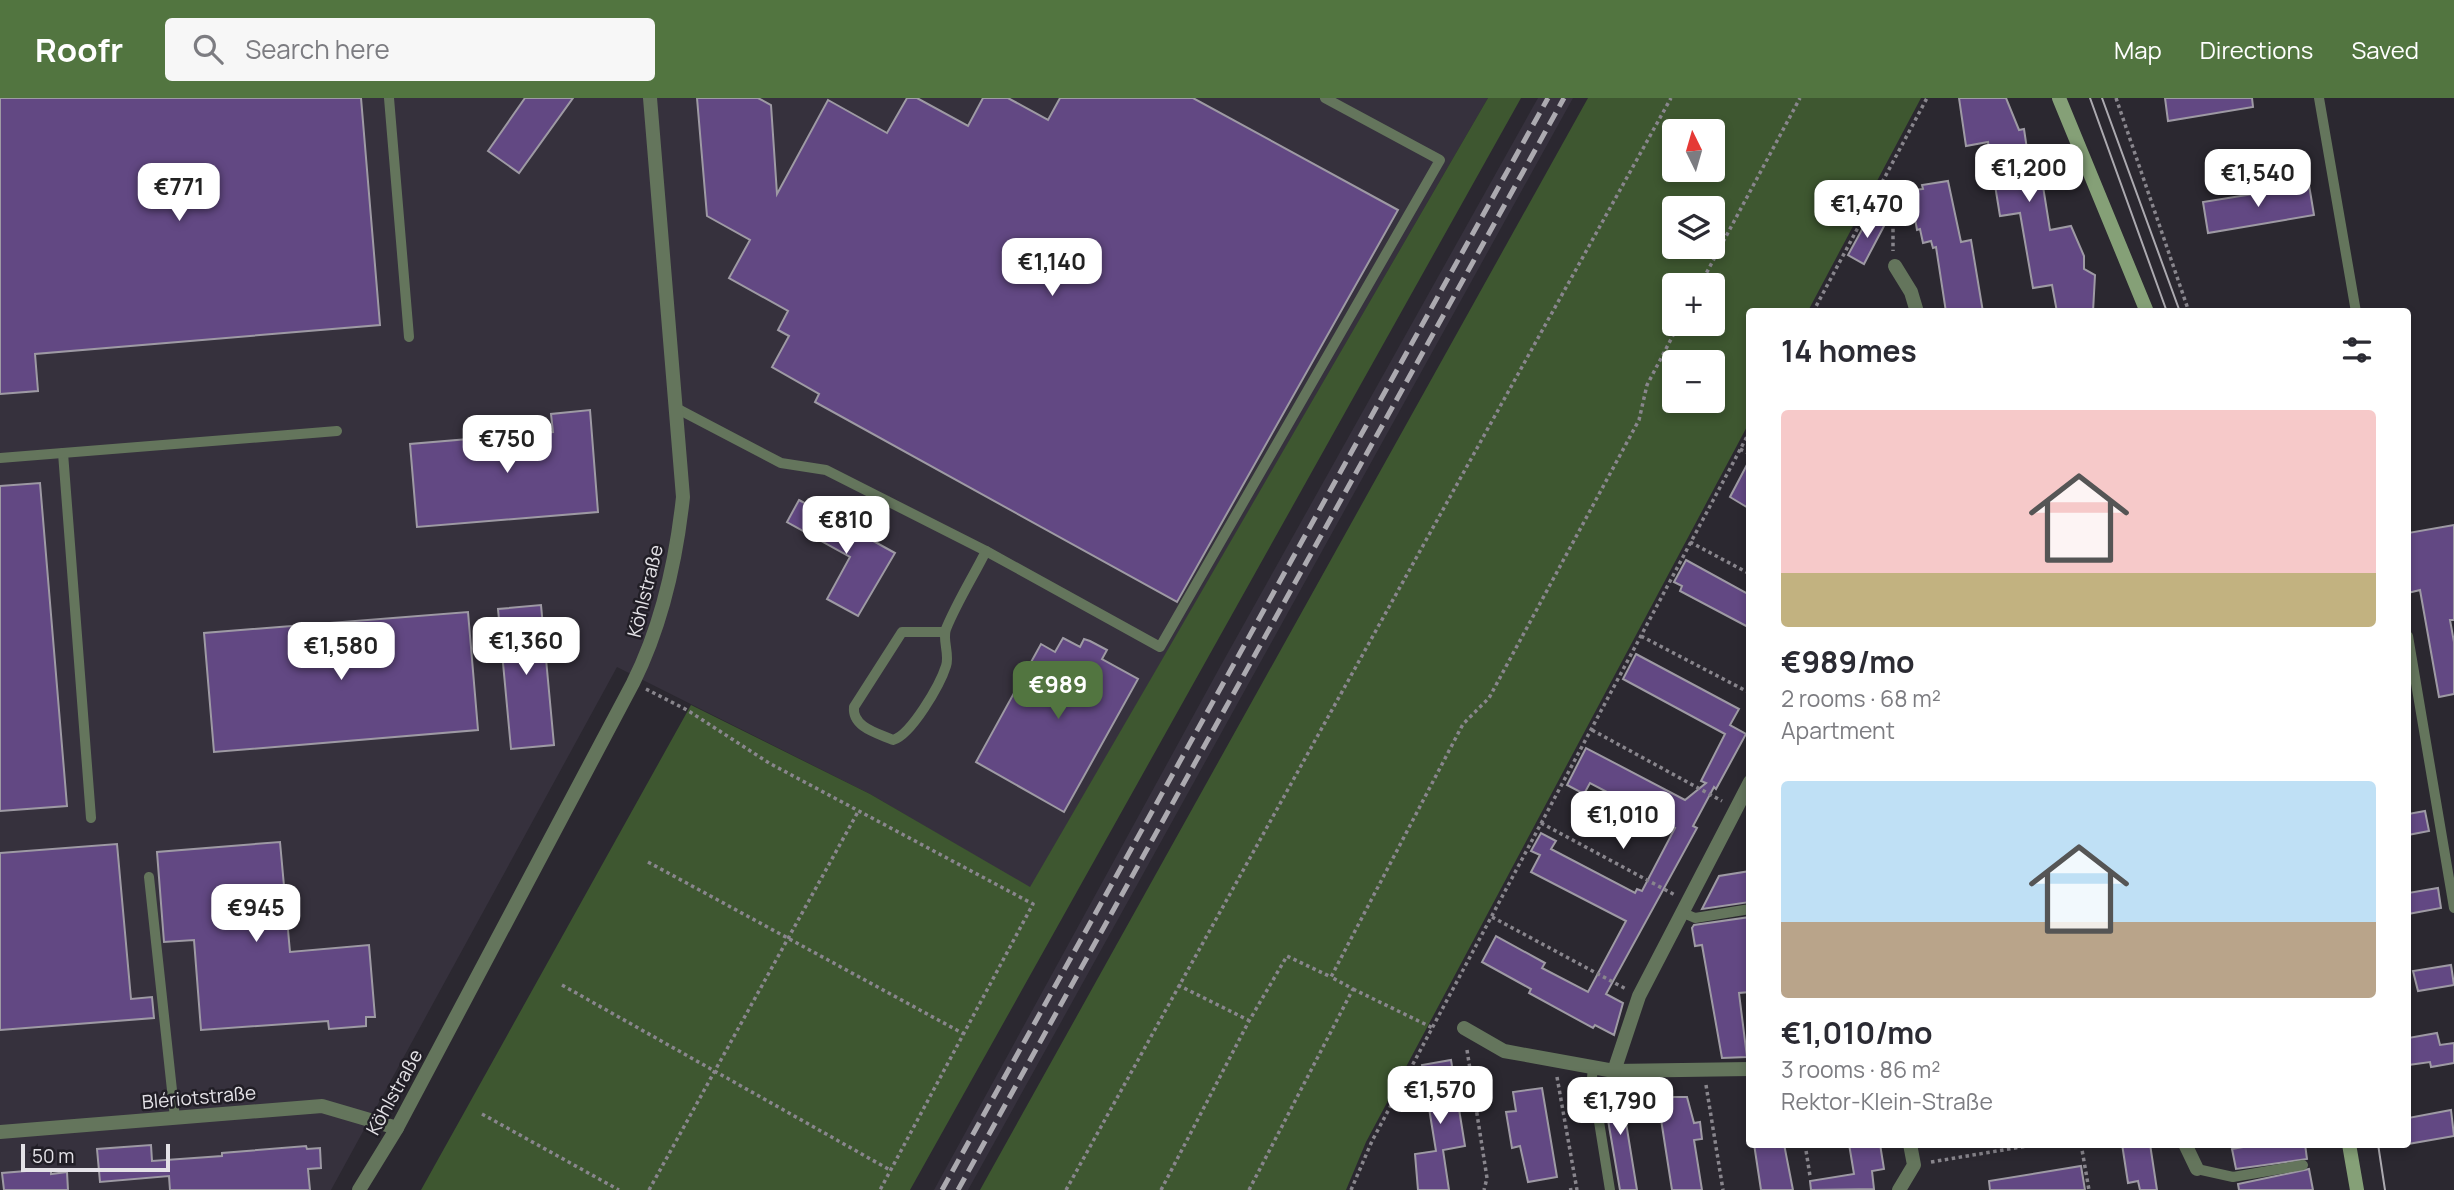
<!DOCTYPE html>
<meta charset="utf-8">
<style>
:root{--surface:#fff;--page:#f7f7f7;--text:#2b2b33;--muted:#7c7c81;--accent:#527540}
body{margin:0;font-family:Manrope,sans-serif;background:var(--page);color:var(--text);height:100vh;display:flex;flex-direction:column;font-size:26px;white-space:nowrap}
*{box-sizing:border-box;margin:0}
p{font-size:23px;color:var(--muted)}
.icon{flex:none;width:38px;height:38px;fill:none;stroke:currentColor;stroke-width:2;stroke-linecap:round;stroke-linejoin:round}
.map{position:relative;flex:1;overflow:hidden}
.side{position:absolute;left:1746px;top:210px;width:665px;height:840px;display:flex;flex-direction:column;background:var(--surface);border-radius:7px;box-shadow:0 4px 10px #0003}
.side>*{flex:none}
.needle{width:46px;rotate:355deg}
.buttons{position:absolute;left:1662px;top:21px;display:grid;gap:14px}
.buttons a{display:grid;place-items:center;width:63px;height:63px;border-radius:7px;background:var(--surface);box-shadow:0 4px 10px #0003;font-size:35px}
.scale{position:absolute;left:21px;bottom:18px;width:149px;box-sizing:border-box;padding-left:7px;border:4px solid #e4e2e7;border-top:0;font-size:19px;line-height:24px;white-space:nowrap;color:#e4e2e7;-webkit-text-stroke:5px #211e26;paint-order:stroke}
.price{position:absolute;translate:-50% -60px;padding:0 16px;border-radius:14px;background:#fff;color:#222;font-size:23px;line-height:46px;filter:drop-shadow(0 2px 4px #0008)}
.price::after{content:'';position:absolute;left:50%;top:42px;width:21px;height:16px;margin-left:-10px;background:inherit;clip-path:polygon(0 0,100% 0,50% 100%)}
.price.selected{background:var(--accent);color:#fff}
ul{padding:0;list-style:none}
li{display:grid;align-content:center;gap:14px;height:371px;padding:0 35px}
li span{display:grid;place-items:center;height:217px;border-radius:7px;color:#555}
li>.icon{margin-inline-start:auto}
span .icon{width:126px;height:126px;fill:#fffc;stroke-width:1}
li b{font-size:30px}
h2{display:flex;justify-content:space-between;align-items:center;height:84px;padding:0 35px;font-size:30px}
header{display:flex;align-items:center;gap:42px;box-sizing:border-box;height:98px;padding:0 35px;background:var(--accent);color:#fff}
header strong{font-size:33px}
nav{display:flex;gap:38px;margin-inline-start:auto;font-size:24px}
.search{width:490px;height:63px;background:var(--page);display:flex;align-items:center;gap:18px;box-sizing:border-box;padding:0 24px;border-radius:7px;color:var(--muted);font-size:26px}
.map>svg:first-child{display:block}
</style>
<header>
<strong>Roofr</strong>
<div class="search"><svg class="icon" aria-label="search" viewBox="0 0 24 24"><circle cx="10" cy="10" r="6"/><path d="M15 15l6 6"/></svg>Search here</div>
<nav><a>Map</a><a>Directions</a><a>Saved</a></nav>
</header>
<div class="map">
<svg width="2454" height="1092" viewBox="0 0 2454 1092">
<rect width="100%" height="100%" fill="#2b2830"/>
<g fill="#36313d">
<path d="M0,0H1488L1030,790L870,696L617,569L331,1092H0Z"/>
<path d="M1538,0H1573L968,1092H934L1220,569Z"/>
</g>
<g fill="#3e5730" fill-rule="evenodd">
<path d="M1488,0H1521L910,1092H421L691,607L870,696L1030,789Z"/>
<path d="M1588,0H1921L1808,213L1750,214V323L1366,1044L1346,1092H980ZM1675,33H1713V72H1675ZM1675,110H1713V149H1675ZM1713,187V226H1675V187ZM1675,264H1713V303H1675Z"/>
</g>
<g fill="#624883" stroke="#9e9aa4" stroke-width="2">
<path d="M0,0H361L380,227L35,256L38,293L0,296Z"/>
<path d="M525,0H573L519,75L488,53Z"/>
<path d="M697,0H758L771,7L777,96L828,2L887,35L907,0H917L968,28L983,0H1008L1048,22L1060,0H1193L1398,112L1177,504L815,304L819,296L772,269L789,238L778,232L788,213L729,180L750,142L707,118Z"/>
<path d="M1959,0H2006L2019,32L2024,31L2028,58L2038,57L2050,132L2071,128L2084,158V171L2095,177L2093,214H2057L2052,187L2033,190L2020,115L2000,118L1988,44L1966,48Z"/>
<path d="M2165,0H2252L2253,9L2168,23Z"/>
<path d="M1948,83L1961,144L1971,142L1983,214H1946L1936,149L1933,150L1931,143L1923,145L1920,131L1917,132L1911,98H1915V92L1923,91L1922,87Z"/>
<path d="M2309,87L2314,117L2208,135L2203,104Z"/>
<path d="M1870,117L1885,126L1864,166L1848,157Z"/>
<path d="M590,312L598,414L417,429L410,346L553,334L551,316Z"/>
<path d="M1750,361V411L1730,399Z"/>
<path d="M40,385L67,708L0,713V388Z"/>
<path d="M799,402L895,455L858,518L827,501L850,459L787,424Z"/>
<path d="M2454,427V522H2450L2454,544V596L2439,599L2420,492L2408,495V435Z"/>
<path d="M1686,462L1750,497V530L1680,493L1682,488L1674,484Z"/>
<path d="M541,507L554,647L511,651L498,511Z"/>
<path d="M468,514L478,632L214,654L204,535Z"/>
<path d="M1063,540L1080,549L1084,541L1090,543L1107,552L1102,561L1138,581L1064,714L976,664L1041,546L1055,554Z"/>
<path d="M1636,556L1739,611L1730,627L1746,636L1716,691L1714,689L1693,728L1697,730L1606,896L1623,905L1614,937L1595,927L1593,930L1529,895L1531,891L1482,864L1496,838L1545,865L1542,870L1588,894L1626,823L1531,774L1540,757L1531,753L1541,735L1556,743L1551,751L1635,795L1637,791L1642,793L1675,730L1644,714L1640,723L1623,714L1628,705L1590,685L1584,696L1567,687L1586,650L1685,702L1706,685L1701,683L1725,636L1623,581Z"/>
<path d="M2425,713L2429,733L2408,737V716Z"/>
<path d="M280,744L290,854L369,847L375,919H366V928L329,931L328,923L201,932L194,842L164,844L157,754Z"/>
<path d="M117,746L131,901L152,899L154,920L0,932V755Z"/>
<path d="M1750,773V804L1702,811L1719,778Z"/>
<path d="M2438,790L2441,810L2408,816V795Z"/>
<path d="M1750,819V894L1739,895L1747,959L1722,960L1702,847L1695,848L1692,830L1694,827Z"/>
<path d="M2451,867L2454,887L2418,893L2413,873Z"/>
<path d="M2437,935L2440,947L2454,945V965L2431,969L2430,964L2408,967V940Z"/>
<path d="M1451,962L1465,1048L1443,1052L1449,1092H1418L1415,1056L1436,1053L1422,967Z"/>
<path d="M1602,987L1620,988L1637,1092H1620Z"/>
<path d="M1542,990L1557,1079L1528,1084L1520,1048L1512,1050L1506,1014L1516,1013L1513,994Z"/>
<path d="M1674,999H1687L1694,1025L1700,1024L1702,1041L1694,1042L1702,1092H1672L1658,1002Z"/>
<path d="M2451,1012L2454,1038L2408,1046V1020Z"/>
<path d="M1754,1046H1784L1793,1092H1761Z"/>
<path d="M1849,1046H1880L1884,1071L1872,1073L1874,1091L1811,1092L1810,1083L1854,1076Z"/>
<path d="M2122,1046H2150L2157,1092H2140L2138,1083L2128,1085Z"/>
<path d="M2260,1046H2305L2307,1061L2236,1071L2232,1051Z"/>
<path d="M151,1047L152,1063L222,1058V1055L306,1048L307,1051L320,1050L321,1070L308,1071L310,1092H170L169,1078L100,1084L97,1051Z"/>
<path d="M2081,1068L2085,1092H1990L1989,1083Z"/>
<path d="M51,1071V1076L67,1074L68,1092H4L2,1075Z"/>
<path d="M2309,1071L2313,1092H2239L2238,1086Z"/>
</g>
<g fill="none" stroke-linecap="round" stroke-linejoin="round">
<g stroke="#89868d" stroke-width="3.5" stroke-dasharray="3.5 3.5" stroke-linecap="butt">
<path d="M2116,0L2189,214"/>
<path d="M1868,111L1893,124V153"/>
<path d="M1700,187L1800,0"/>
<path d="M1813,214L1927,0"/>
<path d="M1740,351L1750,356"/>
<path d="M1690,444L1750,476"/>
<path d="M1641,538L1750,595"/>
<path d="M646,591L687,612L769,665L1033,806L880,1092"/>
<path d="M1592,632L1722,703"/>
<path d="M1541,725L1675,797"/>
<path d="M648,764L964,936"/>
<path d="M1492,819L1626,891"/>
<path d="M562,887L890,1072"/>
<path d="M1178,887L1248,922"/>
<path d="M1353,891L1433,930"/>
<path d="M1467,952L1487,1080L1484,1092"/>
<path d="M1557,979L1577,1092"/>
<path d="M1706,987L1723,1092"/>
<path d="M482,1016L619,1092"/>
<path d="M1805,1046L1810,1078"/>
<path d="M2081,1046L2089,1092"/>
<path d="M1931,1064L2039,1046"/>
<path d="M649,1092L859,712"/>
<path d="M1066,1092L1671,0"/>
<path d="M1161,1092L1249,923L1287,858L1331,879"/>
<path d="M1249,1092L1353,891L1331,879L1463,626L1489,600L1639,322L1647,287L1679,226"/>
<path d="M1351,1092L1372,1043L1750,333"/>
<path d="M1569,1092L1577,1091"/>
</g>
<g stroke="#64755c" stroke-width="10">
<path d="M389,0L409,239"/>
<path d="M2319,0L2356,214"/>
<path d="M676,310L781,365L826,372L986,453L1160,549L1440,62L1325,0"/>
<path d="M63,355L91,720"/>
<path d="M0,360L337,333"/>
<path d="M945,534H902L854,609C852,629 877,635 893,642C911,637 940,587 946,568C950,556 942,542 946,531C957,504 973,479 986,453"/>
<path d="M2408,538L2454,810"/>
<path d="M149,779L175,1020"/>
<path d="M1681,814L1695,820L1750,811"/>
<path d="M1593,969L1592,980L1610,1092"/>
<path d="M2197,1071L2233,1079L2303,1067"/>
</g>
<g stroke="#64755c" stroke-width="14">
<path d="M1895,168L1911,194L1917,214"/>
<path d="M1464,930L1504,953L1614,973L1750,971"/>
<path d="M1614,973L1639,898L1750,684"/>
<path d="M0,1034L322,1008L397,1030"/>
<path d="M2185,1046L2197,1071"/>
<path d="M359,1092L397,1030L633,585C662,527 676,464 683,399L650,0"/>
<path d="M1899,1092L1914,1067L1910,1046"/>
</g>
<g stroke="#85a077" stroke-width="14">
<path d="M2059,0L2147,214"/>
<path d="M2349,1046L2357,1092"/>
</g>
<g stroke="#acaab0" stroke-width="2">
<path d="M2090,0L2167,214"/>
<path d="M2102,0L2180,214"/>
<path d="M2378,1046L2385,1092"/>
</g>
<g stroke="#acaab0" stroke-width="5" stroke-dasharray="14 7" stroke-linecap="butt">
<path d="M942,1092L1548,0"/>
<path d="M958,1092L1564,0"/>
</g>
</g>
<g text-anchor="middle" stroke-width="5" stroke-linejoin="round" paint-order="stroke">
<g font-size="19" fill="#e4e2e7" stroke="#211e26">
<text transform="translate(645 493) rotate(-76)" y="7">Köhlstraße</text>
<text transform="translate(394 994) rotate(-61)" y="7">Köhlstraße</text>
<text transform="translate(199 999) rotate(-5)" y="7">Blériotstraße</text>
</g>
</g>
</svg>
<div class="buttons">
<a><svg class="needle" viewBox="-14 -14 28 28"><path d="M0-13l5 13h-10z" fill="#e53935"/><path d="M0 13l5-13h-10z" fill="#7c7c81"/></svg></a>
<a><svg class="icon" aria-label="layers" viewBox="0 0 24 24"><path d="M12 4l9 5-9 5-9-5zM3 14l9 5 9-5"/></svg></a>
<a>+</a>
<a>−</a>
</div>
<div class="scale">50 m</div>
<b class="price" style="left:2029px;top:106px">€1,200</b>
<b class="price" style="left:2258px;top:111px">€1,540</b>
<b class="price" style="left:179px;top:125px">€771</b>
<b class="price" style="left:1867px;top:142px">€1,470</b>
<b class="price" style="left:1052px;top:200px">€1,140</b>
<b class="price" style="left:507px;top:377px">€750</b>
<b class="price" style="left:846px;top:458px">€810</b>
<b class="price" style="left:526px;top:579px">€1,360</b>
<b class="price" style="left:341px;top:584px">€1,580</b>
<b class="price selected" style="left:1058px;top:623px">€989</b>
<b class="price" style="left:1623px;top:753px">€1,010</b>
<b class="price" style="left:256px;top:846px">€945</b>
<b class="price" style="left:1440px;top:1028px">€1,570</b>
<b class="price" style="left:1620px;top:1039px">€1,790</b>
<section class="side">
<h2>14 homes<svg class="icon" aria-label="filters" viewBox="0 0 24 24"><path d="M4 7h16M4 17h16"/><circle cx="9" cy="7" r="2"/><circle cx="15" cy="17" r="2"/></svg></h2>
<ul>
<li><span style="background:linear-gradient(#f6c9c9 75%,#c2b280 0)"><svg class="icon" aria-label="home" viewBox="0 0 24 24"><path d="M3 11l9-7 9 7M6 9v11h12V9"/></svg></span><div><b>€989/mo</b><p>2 rooms · 68 m²</p><p>Apartment</p></div></li>
<li><span style="background:linear-gradient(#bfe0f5 65%,#b9a48a 0)"><svg class="icon" aria-label="home" viewBox="0 0 24 24"><path d="M3 11l9-7 9 7M6 9v11h12V9"/></svg></span><div><b>€1,010/mo</b><p>3 rooms · 86 m²</p><p>Rektor-Klein-Straße</p></div></li>
</ul>
</section>
</div>
